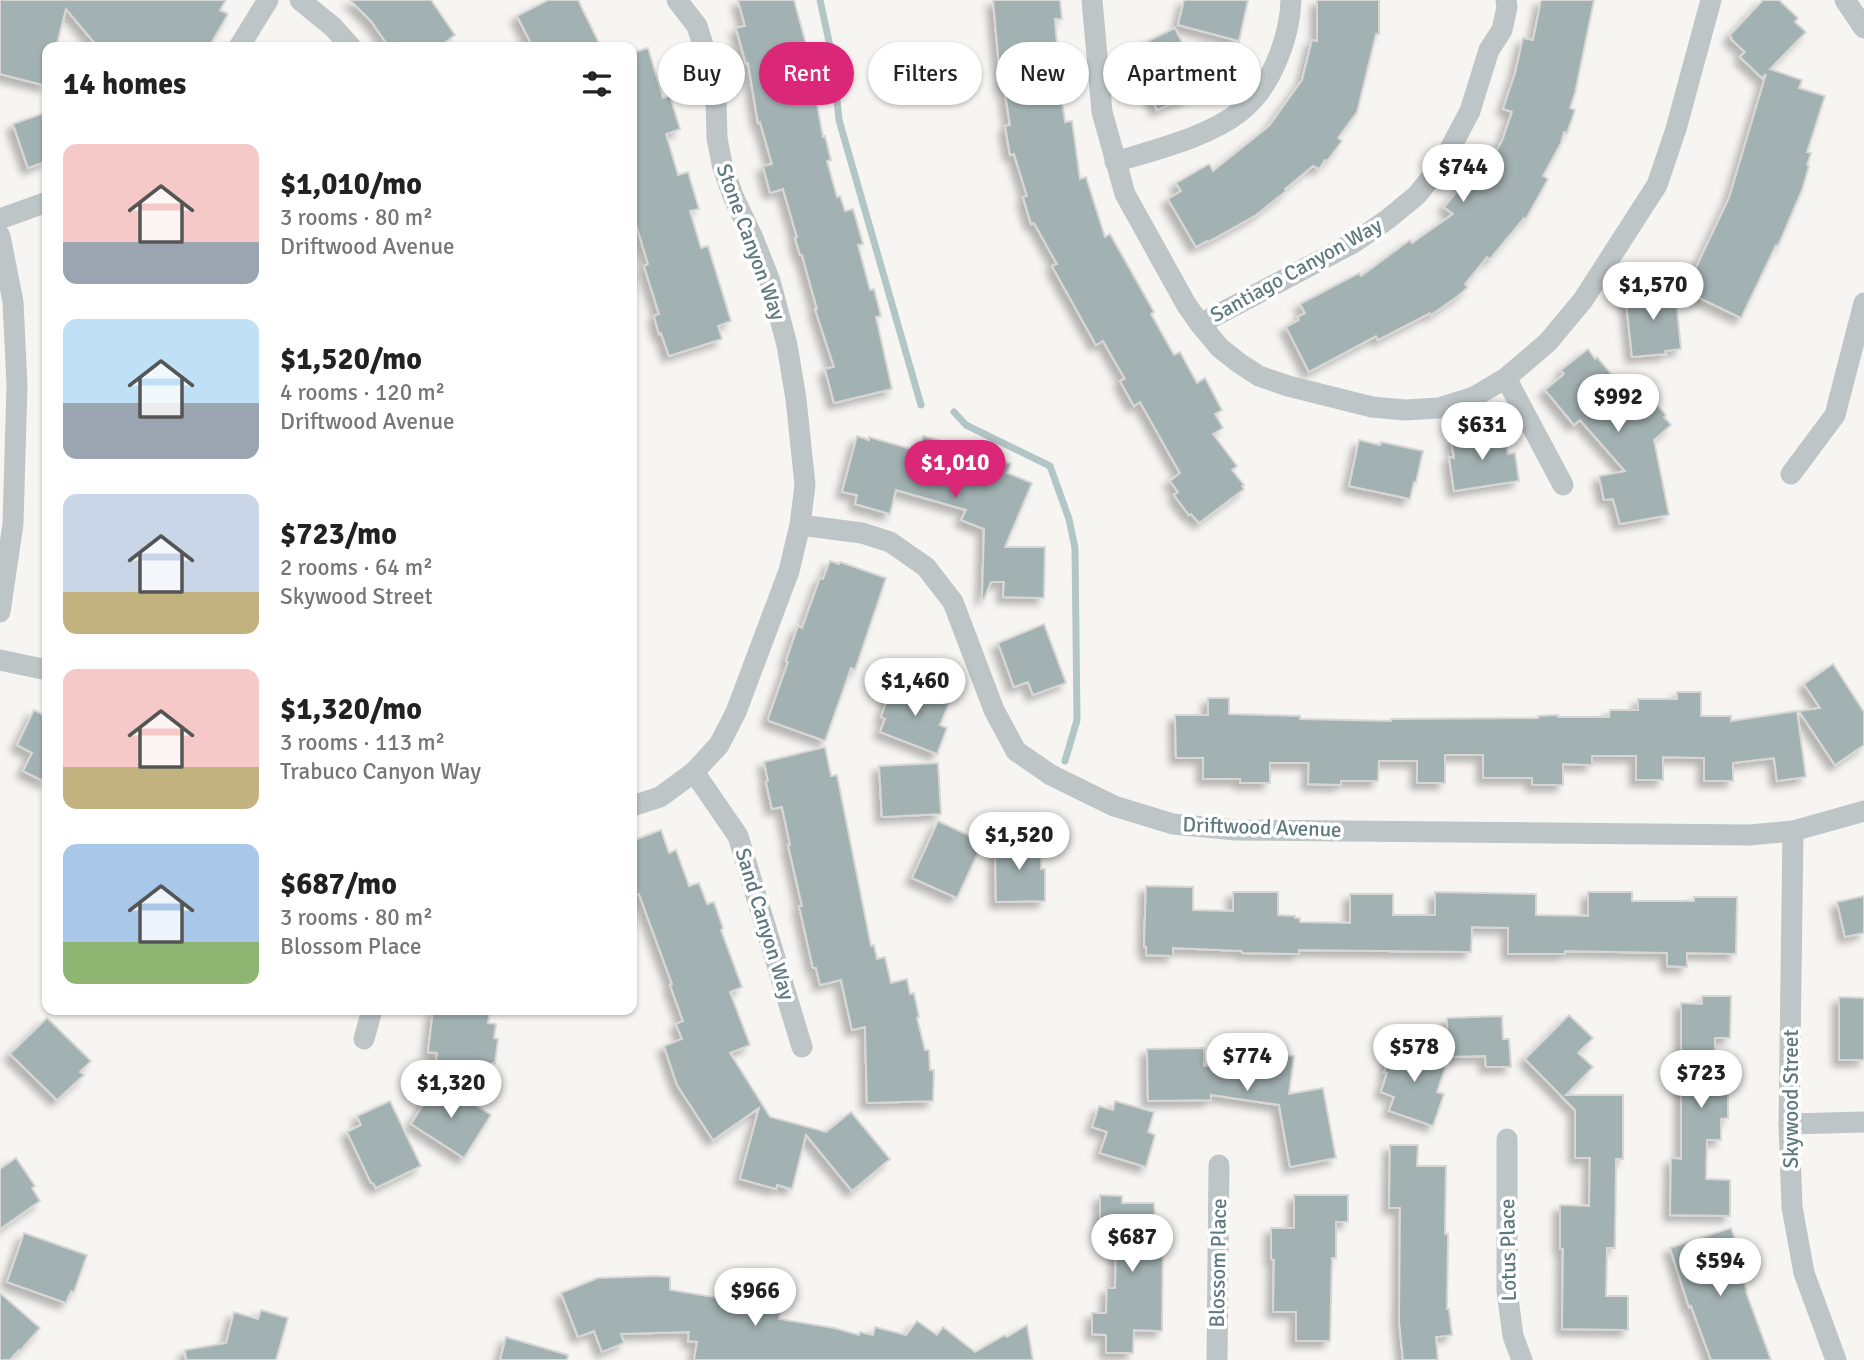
<!DOCTYPE html>
<meta charset="utf-8">
<style>
:root{--surface:#fff;--page:#f6f6f6;--text:#222;--muted:#767676;--accent:#db2777}
body{margin:0;font-family:Signika,sans-serif;background:var(--page);color:var(--text);height:100vh;display:flex;flex-direction:column;font-size:26px;white-space:nowrap}
*{box-sizing:border-box;margin:0}
p{font-size:23px;color:var(--muted)}
.icon{flex:none;width:38px;height:38px;fill:none;stroke:currentColor;stroke-width:2;stroke-linecap:round;stroke-linejoin:round}
.map{position:relative;flex:1;overflow:hidden}
.details{position:absolute;left:42px;top:42px;width:595px;height:973px;display:flex;flex-direction:column;background:var(--surface);border-radius:14px;box-shadow:0 2px 5px #0004}
.details>*{flex:none}
.hud{position:absolute;left:658px;top:42px;width:665px;height:63px;display:flex;gap:14px}
.price{position:absolute;translate:-50% -60px;padding:0 16px;border-radius:24px;background:#fff;color:#222;font-size:23px;line-height:46px;filter:drop-shadow(0 2px 4px #0008)}
.price::after{content:'';position:absolute;left:50%;top:42px;width:21px;height:16px;margin-left:-10px;background:inherit;clip-path:polygon(0 0,100% 0,50% 100%)}
.price.on{background:var(--accent);color:#fff}
ul{padding:0;list-style:none}
li{display:flex;align-items:center;gap:21px;height:175px;padding:0 21px}
li span{display:grid;place-items:center;flex:none;width:196px;height:140px;border-radius:14px;color:#555}
li>.icon{margin-inline-start:auto}
span .icon{width:84px;height:84px;fill:#fffc;stroke-width:1}
li b{font-size:30px}
h2{display:flex;justify-content:space-between;align-items:center;height:84px;padding:0 21px;font-size:30px}
.tag{padding:0 24px;border-radius:32px;background:var(--surface);box-shadow:0 2px 5px #0004;font-size:24px;line-height:63px}
.tag.on{background:var(--accent);color:#fff}
.map>svg:first-child{display:block}
</style>
<div class="map">
<svg width="1864" height="1360" viewBox="0 0 1864 1360">
<defs>
<filter id="shadow"><feDropShadow dx="-6" dy="6" stdDeviation="3.5" flood-color="#0004"/></filter>
</defs>
<rect width="100%" height="100%" fill="#f6f5f2"/>
<g fill="none" stroke-linecap="round" stroke-linejoin="round">
<g stroke="#b3c6c6" stroke-width="7">
<path d="M820,0L833,60L839,120L921,405"/>
<path d="M954,412L966,425L1050,466L1069,519L1075,548L1077,720L1065,761"/>
</g>
</g>
<g fill="#a2b1b2" stroke="#d7d6d4" stroke-width="2" filter="url(#shadow)">
<path d="M0,0H226L220,10L228,14L209,47H98L66,9L56,47H47V86L0,74Z"/>
<path d="M350,0H431L455,35L439,47H389L371,21Z"/>
<path d="M548,0H578L601,47H533L517,16Z"/>
<path d="M738,0H794L807,48L823,137L825,136L831,160L827,161L837,197L840,196L845,211L853,209L863,244L858,245L870,290L874,289L881,316L876,317L892,389L834,403L825,369L834,367L815,309H817L802,255H800L795,238L797,237L783,189L770,193L763,166L772,164L760,122L758,123L748,63L746,64L736,28L745,26Z"/>
<path d="M993,0H1060L1062,19H1055L1058,59L1065,58L1067,76L1060,77L1062,101L1065,122L1072,121L1080,179L1086,177L1105,237L1110,234L1154,312L1151,314L1174,355L1180,352L1197,383L1205,378L1222,410L1215,414L1223,428L1213,434L1237,466L1232,470L1244,485L1242,486L1244,489L1199,523L1191,514L1189,515L1174,495L1178,492L1170,481L1180,473L1140,402L1134,406L1120,381L1125,379L1103,341L1096,345L1052,266L1057,264L1034,223L1031,224L1023,197L1027,196L1014,154L1010,155L1005,126L1010,125L1004,87L1001,88Z"/>
<path d="M1184,0H1248L1239,41L1178,25Z"/>
<path d="M1317,0H1379V34H1376L1357,112L1338,138L1342,141L1327,161L1325,160L1319,169L1313,166L1285,189L1286,191L1256,215L1208,242L1207,241L1196,247L1168,199L1181,191L1176,183L1209,164L1213,171L1269,126L1302,80L1312,40L1317,41Z"/>
<path d="M1541,0H1594L1575,93L1570,108L1575,110L1567,133L1564,132L1561,143L1543,176L1548,179L1526,219L1524,218L1490,259L1487,257L1465,284L1468,287L1458,296L1431,315L1430,313L1378,340L1376,336L1309,372L1286,327L1299,320L1298,317L1305,313L1300,304L1359,273L1361,276L1410,240L1412,243L1453,214L1444,207L1470,176L1482,154L1492,159L1502,141L1512,112L1503,109L1515,73L1523,38L1533,40Z"/>
<path d="M1763,0H1779L1798,18L1795,22L1806,32L1770,69L1802,80L1799,88L1825,96L1807,152L1811,153L1807,165L1809,166L1802,190L1778,246L1776,245L1741,318L1685,291L1729,198L1766,74L1762,78L1740,57L1745,52L1731,39L1732,38L1730,35Z"/>
<path d="M1175,28L1203,85L1190,92L1192,96L1157,110L1132,58L1152,48L1148,41Z"/>
<path d="M648,48L663,98L670,96L680,129L666,134L678,175L688,172L699,209L690,211L701,248L708,246L731,321L718,326L722,339L669,356L661,333L659,334L654,316L659,314L644,266L648,264L632,211V53Z"/>
<path d="M47,112V161L28,168L13,124Z"/>
<path d="M1652,289L1653,292L1675,290L1681,349L1665,351L1666,354L1632,357L1625,292Z"/>
<path d="M1588,349L1595,359L1597,357L1637,405L1634,379L1666,415L1664,417L1671,425L1654,440L1669,515L1620,524L1613,499L1604,500L1599,476L1625,471L1580,420L1574,425L1545,390L1564,374L1561,370Z"/>
<path d="M1504,431L1508,454L1515,453L1519,481L1454,491L1449,457L1454,458L1451,439Z"/>
<path d="M857,436L869,440V437L918,451L923,436L982,452L1011,464L1007,473L1032,483L1005,547H1045L1044,598L1003,597L1004,582H991L984,599H982L984,529L961,520L966,510L896,490L890,514L855,504L857,495L842,492Z"/>
<path d="M1359,440L1380,445L1381,442L1423,451L1416,482H1414L1410,499L1349,486Z"/>
<path d="M830,561L839,564L840,562L886,578L855,670L851,668L825,741L769,721L768,719L788,662L786,661L798,626L802,628L820,578L823,579Z"/>
<path d="M1044,624L1066,683L1033,695L1028,682L1014,687L998,643Z"/>
<path d="M1833,664L1864,712V745L1835,765L1799,711L1820,708L1804,684Z"/>
<path d="M894,682L949,703L940,725L947,728L937,754L880,732L885,719L881,717Z"/>
<path d="M1677,692H1701V716H1731V721L1797,711L1806,777L1777,781L1774,758L1733,763V781H1704V758L1663,757V780H1636V756H1592V765L1563,764V785H1532V778H1483V755H1445V783H1417V761H1379L1378,781H1341V785L1308,784L1309,763H1270V783H1240V779H1203V758H1176L1175,715H1208V698H1229V714L1300,716V719L1391,721V719L1538,718V716L1558,715V717H1609L1610,710H1638V699H1677Z"/>
<path d="M34,710L47,717V783L23,771L32,753L17,745Z"/>
<path d="M825,747L831,776L837,775L871,946L874,945L877,959L885,957L891,983L907,979L910,994L914,993L919,1017L917,1018L925,1050H929L930,1070H934L933,1101L867,1103L865,1027L852,1030L841,980L820,985L816,968H813L799,906H802L788,845H790L782,807L772,809L766,782L768,781L764,762Z"/>
<path d="M938,763L941,814L882,817L879,766Z"/>
<path d="M938,821L983,842L957,898L912,878Z"/>
<path d="M661,830L669,853L676,850L689,886L699,883L707,904L714,902L723,928L721,930L742,987L730,992L750,1045L730,1053L770,1117L826,1132L851,1112L890,1159L852,1191L806,1135L792,1189L777,1185L776,1189L740,1179L759,1108L713,1140L677,1085L664,1046L682,1039L676,1024L683,1021L670,985L672,984L639,894L632,897V841Z"/>
<path d="M995,840H1023V842H1041V869H1045V901L996,902Z"/>
<path d="M1146,886L1193,887V910L1233,911V892H1278V915L1295,916V918H1300V922L1350,923V894H1393V915H1435V892L1536,894V915L1588,916V892H1632V901H1694V897H1737L1736,954L1687,953V967L1667,966V953L1565,951V954H1508V928L1472,927L1471,952L1299,950V954L1242,953V951L1173,948V956L1146,955V947H1144Z"/>
<path d="M1864,896V933L1845,937L1837,902Z"/>
<path d="M1702,996H1731L1730,1038H1715L1714,1084H1728V1118L1721,1119V1140H1707L1706,1179L1730,1180V1216L1670,1215L1671,1158L1681,1159V1003L1702,1004Z"/>
<path d="M1839,997L1864,998V1060H1839Z"/>
<path d="M433,1010H490L488,1023L496,1024L494,1038L498,1039L495,1063H492L491,1076L435,1069L437,1053L428,1052Z"/>
<path d="M1569,1015L1593,1038L1578,1053L1593,1067L1566,1095H1623V1159H1616L1615,1248H1607L1606,1296H1628V1330L1562,1329L1563,1249H1560V1205L1589,1206L1590,1158H1575V1110L1525,1059Z"/>
<path d="M1502,1016L1503,1039H1509L1511,1067H1486L1485,1056L1448,1057L1447,1018Z"/>
<path d="M47,1018L91,1061L80,1072L84,1075L57,1100L10,1054Z"/>
<path d="M1242,1044L1262,1046L1261,1052L1294,1056L1289,1094L1323,1088L1336,1158L1290,1167L1279,1105L1211,1095V1100L1148,1101L1147,1049L1204,1048V1066L1239,1065Z"/>
<path d="M1394,1044L1447,1062L1437,1092L1444,1094L1433,1126L1389,1111L1394,1097L1381,1092L1387,1073H1384Z"/>
<path d="M438,1081L491,1115L464,1158L411,1124Z"/>
<path d="M390,1101L421,1166L376,1188L373,1183H371L347,1132L361,1125L357,1116Z"/>
<path d="M1115,1101L1154,1112L1148,1132L1155,1135L1146,1167L1100,1153L1107,1132L1092,1127L1099,1106L1113,1110Z"/>
<path d="M1390,1145H1418L1417,1166H1446L1445,1234H1448L1447,1309H1449L1452,1335L1436,1337L1438,1360H1403L1399,1321L1400,1208H1389Z"/>
<path d="M16,1158L35,1186L32,1188L40,1201L0,1229V1169Z"/>
<path d="M1100,1195L1122,1196V1203H1154L1155,1219H1163L1162,1331L1134,1330L1133,1353H1106V1335L1092,1334V1313H1106L1107,1288H1115L1116,1252H1115V1227H1100Z"/>
<path d="M1294,1195H1348V1222H1336V1258H1332L1330,1341H1296V1312H1273L1274,1260L1271,1259V1228H1294Z"/>
<path d="M1731,1228L1740,1255L1736,1256L1747,1292H1746L1771,1360H1711L1691,1306L1689,1307L1670,1248Z"/>
<path d="M24,1233L87,1255L74,1292L71,1291L66,1303L7,1282Z"/>
<path d="M655,1276L670,1277V1290L781,1308L779,1319L834,1328L859,1335L860,1332L873,1335L875,1327L906,1335L917,1321L937,1335L943,1327L975,1352L1005,1335L1007,1337L1027,1325L1033,1360H694L697,1342L688,1341L689,1332L621,1334L624,1343L602,1352L594,1331L578,1337L561,1293L598,1278Z"/>
<path d="M0,1293L40,1328L20,1351L19,1350L10,1360H0Z"/>
<path d="M261,1310L288,1318L276,1360H186L185,1350L226,1343L234,1312L258,1319Z"/>
<path d="M506,1337L568,1355L567,1360H500Z"/>
</g>
<g fill="none" stroke-linecap="round" stroke-linejoin="round">
<g stroke="#bec5c7" stroke-width="21">
<path d="M300,0L333,27L351,47"/>
<path d="M1092,0L1102,112L1125,194L1186,304L1200,324L1220,348L1239,363L1259,376L1288,386L1372,407L1405,410L1439,408L1474,397L1506,378L1548,342L1583,300L1657,185L1676,129L1711,0"/>
<path d="M1845,0L1864,28"/>
<path d="M239,47L268,0"/>
<path d="M1115,162C1154,150 1209,137 1241,111C1271,88 1290,37 1291,0"/>
<path d="M0,219L47,202"/>
<path d="M0,236L13,302L17,385L13,524L0,612"/>
<path d="M1200,324L1355,242L1388,219L1417,195L1442,164L1470,111L1489,50L1502,30L1507,7L1506,0"/>
<path d="M1506,378L1563,485"/>
<path d="M1791,474L1835,415L1864,303"/>
<path d="M800,525L862,533L890,542L926,567L953,602L994,710L1016,751L1051,775L1114,806L1173,824L1236,830L1749,835L1793,831L1864,811"/>
<path d="M0,660L47,670"/>
<path d="M694,772L738,836L802,1047"/>
<path d="M632,806L660,797L694,772L719,745L736,712L789,571L800,525L805,485L796,399L787,345L770,281L753,238L733,196L722,164L717,138L716,100L709,64L697,26L677,0"/>
<path d="M1793,831L1789,1124L1792,1207L1804,1273L1836,1360"/>
<path d="M364,1039L372,1010"/>
<path d="M1789,1124L1864,1122"/>
<path d="M1507,1139V1291L1513,1336L1522,1360"/>
<path d="M1217,1360L1219,1165"/>
</g>
</g>
<g text-anchor="middle" stroke-width="7" stroke-linejoin="round" paint-order="stroke">
<g font-size="21" fill="#5f7a7e" stroke="#fff">
<text transform="translate(751 242) rotate(70)" y="7">Stone Canyon Way</text>
<text transform="translate(1296 270) rotate(-29)" y="7">Santiago Canyon Way</text>
<text transform="translate(1262 827) rotate(2)" y="7">Driftwood Avenue</text>
<text transform="translate(765 924) rotate(73)" y="7">Sand Canyon Way</text>
<text transform="translate(1791 1099) rotate(-90)" y="7">Skywood Street</text>
<text transform="translate(1508 1250) rotate(-91)" y="7">Lotus Place</text>
<text transform="translate(1218 1263) rotate(-89)" y="7">Blossom Place</text>
</g>
</g>
</svg>
<b class="price" style="left:1463px;top:204px">$744</b>
<b class="price" style="left:1653px;top:322px">$1,570</b>
<b class="price" style="left:1618px;top:434px">$992</b>
<b class="price" style="left:1482px;top:462px">$631</b>
<b class="price on" style="left:955px;top:500px">$1,010</b>
<b class="price" style="left:915px;top:718px">$1,460</b>
<b class="price" style="left:1019px;top:872px">$1,520</b>
<b class="price" style="left:1414px;top:1084px">$578</b>
<b class="price" style="left:1247px;top:1093px">$774</b>
<b class="price" style="left:1701px;top:1110px">$723</b>
<b class="price" style="left:451px;top:1120px">$1,320</b>
<b class="price" style="left:1132px;top:1274px">$687</b>
<b class="price" style="left:1720px;top:1298px">$594</b>
<b class="price" style="left:755px;top:1328px">$966</b>
<div class="hud">
<a class="tag">Buy</a>
<a class="tag on">Rent</a>
<a class="tag">Filters</a>
<a class="tag">New</a>
<a class="tag">Apartment</a>
</div>
<section class="details">
<h2>14 homes<svg class="icon" aria-label="filters" viewBox="0 0 24 24"><path d="M4 7h16M4 17h16"/><circle cx="9" cy="7" r="2"/><circle cx="15" cy="17" r="2"/></svg></h2>
<ul>
<li><span style="background:linear-gradient(#f6c9c9 70%,#9aa5b1 0)"><svg class="icon" aria-label="home" viewBox="0 0 24 24"><path d="M3 11l9-7 9 7M6 9v11h12V9"/></svg></span><div><b>$1,010/mo</b><p>3 rooms · 80 m²</p><p>Driftwood Avenue</p></div></li>
<li><span style="background:linear-gradient(#bfe0f5 60%,#9aa5b1 0)"><svg class="icon" aria-label="home" viewBox="0 0 24 24"><path d="M3 11l9-7 9 7M6 9v11h12V9"/></svg></span><div><b>$1,520/mo</b><p>4 rooms · 120 m²</p><p>Driftwood Avenue</p></div></li>
<li><span style="background:linear-gradient(#c9d6e8 70%,#c2b280 0)"><svg class="icon" aria-label="home" viewBox="0 0 24 24"><path d="M3 11l9-7 9 7M6 9v11h12V9"/></svg></span><div><b>$723/mo</b><p>2 rooms · 64 m²</p><p>Skywood Street</p></div></li>
<li><span style="background:linear-gradient(#f6c9c9 70%,#c2b280 0)"><svg class="icon" aria-label="home" viewBox="0 0 24 24"><path d="M3 11l9-7 9 7M6 9v11h12V9"/></svg></span><div><b>$1,320/mo</b><p>3 rooms · 113 m²</p><p>Trabuco Canyon Way</p></div></li>
<li><span style="background:linear-gradient(#a9c7e8 70%,#8fb573 0)"><svg class="icon" aria-label="home" viewBox="0 0 24 24"><path d="M3 11l9-7 9 7M6 9v11h12V9"/></svg></span><div><b>$687/mo</b><p>3 rooms · 80 m²</p><p>Blossom Place</p></div></li>
</ul>
</section>
</div>
